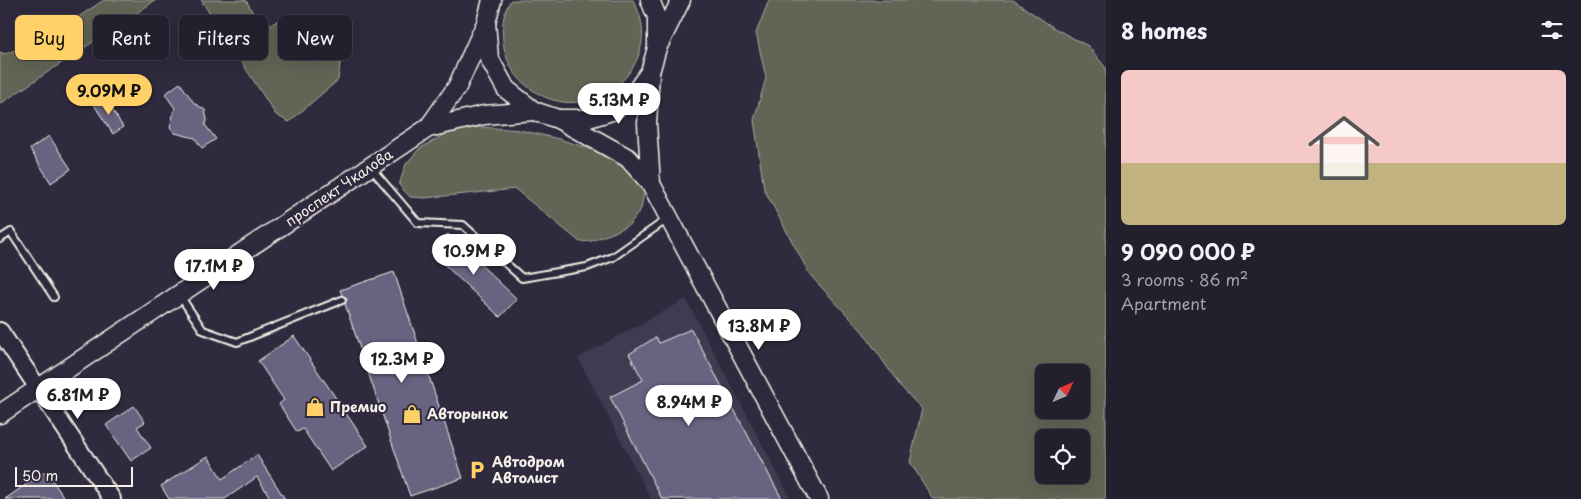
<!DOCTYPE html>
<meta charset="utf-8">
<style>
:root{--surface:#23202e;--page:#2b2836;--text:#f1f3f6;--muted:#a3a3aa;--line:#403e4a;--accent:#ffd166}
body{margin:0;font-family:"Playpen Sans",sans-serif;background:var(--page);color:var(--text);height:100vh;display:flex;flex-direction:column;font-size:19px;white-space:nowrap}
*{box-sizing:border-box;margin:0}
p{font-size:16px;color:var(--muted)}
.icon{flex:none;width:28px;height:28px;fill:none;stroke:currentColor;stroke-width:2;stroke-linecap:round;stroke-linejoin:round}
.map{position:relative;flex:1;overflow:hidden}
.sheet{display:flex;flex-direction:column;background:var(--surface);width:475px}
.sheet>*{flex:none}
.banner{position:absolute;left:15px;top:15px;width:475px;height:45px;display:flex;gap:10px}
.needle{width:32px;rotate:46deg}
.buttons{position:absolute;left:1035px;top:364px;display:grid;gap:10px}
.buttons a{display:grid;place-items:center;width:55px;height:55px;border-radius:8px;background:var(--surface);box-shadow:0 5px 20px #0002,0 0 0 1px var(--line);font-size:25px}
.scale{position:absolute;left:15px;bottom:12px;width:118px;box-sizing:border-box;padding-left:5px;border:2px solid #f4f1e8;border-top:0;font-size:14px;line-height:18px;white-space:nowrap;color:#f4f1e8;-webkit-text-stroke:4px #2f2a3d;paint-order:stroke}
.price{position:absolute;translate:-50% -42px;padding:0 11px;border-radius:18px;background:#fff;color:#222;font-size:16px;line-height:32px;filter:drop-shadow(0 1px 2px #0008)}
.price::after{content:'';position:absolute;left:50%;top:30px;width:15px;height:11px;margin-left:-8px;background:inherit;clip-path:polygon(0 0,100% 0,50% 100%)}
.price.selected{background:var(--accent);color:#111}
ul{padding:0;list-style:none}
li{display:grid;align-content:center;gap:10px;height:265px;padding:0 15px}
li span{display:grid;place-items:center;height:155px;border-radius:8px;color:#555}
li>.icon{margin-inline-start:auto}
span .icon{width:90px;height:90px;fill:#fffc;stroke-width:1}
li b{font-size:21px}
h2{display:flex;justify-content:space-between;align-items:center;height:60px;padding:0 15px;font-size:21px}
.tag{padding:0 18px;border-radius:8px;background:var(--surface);box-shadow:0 5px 20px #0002,0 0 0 1px var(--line);font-size:18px;line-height:45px}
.tag.selected{background:var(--accent);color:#111}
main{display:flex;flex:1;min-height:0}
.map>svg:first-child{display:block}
</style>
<main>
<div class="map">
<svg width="1106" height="499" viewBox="0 0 1106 499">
<rect width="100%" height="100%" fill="#2f2a3d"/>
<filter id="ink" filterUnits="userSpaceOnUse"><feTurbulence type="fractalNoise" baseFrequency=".02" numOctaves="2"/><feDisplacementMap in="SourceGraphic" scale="10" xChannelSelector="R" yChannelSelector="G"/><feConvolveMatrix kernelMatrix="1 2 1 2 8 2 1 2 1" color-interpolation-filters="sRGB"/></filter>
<g filter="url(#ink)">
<path fill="#403b51" d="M686,299L791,499H651L578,358Z"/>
<g fill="#646456" stroke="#acaa9f" fill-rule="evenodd">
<path d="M104,0H156L0,104V52L5,54L48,37Z"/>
<path d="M201,0H246L258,22L269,26L286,15L301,20L337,15L342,49L338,80L289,122L276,115Z"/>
<path d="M511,0H633C670,64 590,132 531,89C518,80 509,67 505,52C501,35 501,15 511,0Z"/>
<path d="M769,0H1013L1054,28L1088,46L1106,68V499H933L910,462L922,409L901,387L863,332L810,275L764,189L754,120L766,78L756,33ZM1044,372H1081V410H1044ZM1044,438H1081V475H1044Z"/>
<path d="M480,127L520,130L559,139L591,149L626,164L636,177L644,194L641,209L630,224L615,232L591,241L580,242L515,189L425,198L410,197L399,185L406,164L419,149L452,130Z"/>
</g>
<g fill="#696381" stroke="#f4f1e8">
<path d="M180,83L194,103L205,110L207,120L205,125L216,139L202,148L195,138L175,133L170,127L175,108L165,94Z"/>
<path d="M105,98L123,127L113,134L94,105Z"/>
<path d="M49,136L71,169L51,183L30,149Z"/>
<path d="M448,234L517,299L500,317L431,252Z"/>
<path d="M394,272L463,478L410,496L345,304L347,299L342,295L340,290Z"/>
<path d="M691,329L782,499H662L610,397L643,380L629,354L656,337L659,343Z"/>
<path d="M294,336L368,446L331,471L303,429L297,432L279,404L284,400L258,361Z"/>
<path d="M134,406L145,422L137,427L151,448L131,461L106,425Z"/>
<path d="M257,455L285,499H271L257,477L225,499H169L161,486L208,456L222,479Z"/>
<path d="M46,471L65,499H5Z"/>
</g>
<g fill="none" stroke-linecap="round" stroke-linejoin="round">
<g stroke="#f4f1e8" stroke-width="10">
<g id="service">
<path d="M371,168L418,223L463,225L522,278L587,267L613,257L669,218"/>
<path d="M0,239L11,232L54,297"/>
<path d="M180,296L203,330L237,342L342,300"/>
</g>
</g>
<g stroke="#f4f1e8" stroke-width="20">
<path id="tertiary" d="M0,331L112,499"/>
</g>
<g stroke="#f4f1e8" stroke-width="21">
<g id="secondary">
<path d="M650,0L657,17V45"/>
<path d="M486,23L489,58L506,89L534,111L558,119H586L612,111L634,94L650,72L657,48L681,0"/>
<path d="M650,72L647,124L651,184"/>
<path d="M558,119L628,158L651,184L819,499"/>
<path d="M428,128L457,87L486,23L492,0"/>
<path d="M0,414L428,128L484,115L534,111"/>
</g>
</g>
<use href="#service" stroke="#2f2a3d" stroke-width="6"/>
<use href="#tertiary" stroke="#2f2a3d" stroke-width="16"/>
<use href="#secondary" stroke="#2f2a3d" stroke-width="18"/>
</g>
</g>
<defs>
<g id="shop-bare" transform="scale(1.5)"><path d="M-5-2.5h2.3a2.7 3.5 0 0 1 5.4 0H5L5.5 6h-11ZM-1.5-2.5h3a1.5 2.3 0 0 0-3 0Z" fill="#ffd166" stroke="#2f2a3d" stroke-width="2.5" paint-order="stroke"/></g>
<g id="parking-bare" transform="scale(1.5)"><path d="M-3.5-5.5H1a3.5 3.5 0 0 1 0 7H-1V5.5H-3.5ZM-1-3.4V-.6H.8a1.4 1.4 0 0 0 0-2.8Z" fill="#ffd166" stroke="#2f2a3d" stroke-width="2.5" paint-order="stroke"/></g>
</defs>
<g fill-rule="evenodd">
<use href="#shop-bare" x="315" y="407"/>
<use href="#shop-bare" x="412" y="414"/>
<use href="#parking-bare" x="477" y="470"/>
</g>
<g text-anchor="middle" stroke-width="4" stroke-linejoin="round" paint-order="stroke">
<g font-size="14" fill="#f4f1e8" stroke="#2f2a3d">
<text transform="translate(339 188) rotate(-34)" y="5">проспект Чкалова</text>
</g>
<g font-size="14" font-weight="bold" fill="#f4f1e8" stroke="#2f2a3d" text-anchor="start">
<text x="330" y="412">Премио</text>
<text x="427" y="419">Авторынок</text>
<text x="492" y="467">Автодром<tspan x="492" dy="16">Автолист</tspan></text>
</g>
</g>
</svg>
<div class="buttons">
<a><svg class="needle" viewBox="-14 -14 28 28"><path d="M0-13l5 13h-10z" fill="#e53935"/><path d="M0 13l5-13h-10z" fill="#a3a3aa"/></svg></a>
<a><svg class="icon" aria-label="locate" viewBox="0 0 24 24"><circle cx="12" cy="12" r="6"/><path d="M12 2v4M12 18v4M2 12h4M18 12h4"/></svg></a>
</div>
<div class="scale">50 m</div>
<b class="price selected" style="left:109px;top:116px">9.09M ₽</b>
<b class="price" style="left:619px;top:125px">5.13M ₽</b>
<b class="price" style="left:474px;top:276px">10.9M ₽</b>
<b class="price" style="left:214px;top:291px">17.1M ₽</b>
<b class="price" style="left:759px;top:351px">13.8M ₽</b>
<b class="price" style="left:402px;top:384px">12.3M ₽</b>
<b class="price" style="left:78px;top:420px">6.81M ₽</b>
<b class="price" style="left:689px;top:427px">8.94M ₽</b>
<div class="banner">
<a class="tag selected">Buy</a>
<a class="tag">Rent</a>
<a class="tag">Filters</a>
<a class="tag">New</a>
</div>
</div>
<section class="sheet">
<h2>8 homes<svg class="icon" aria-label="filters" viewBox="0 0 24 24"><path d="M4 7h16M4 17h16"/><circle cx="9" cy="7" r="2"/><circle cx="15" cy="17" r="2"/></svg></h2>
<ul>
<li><span style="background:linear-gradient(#f6c9c9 60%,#c2b280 0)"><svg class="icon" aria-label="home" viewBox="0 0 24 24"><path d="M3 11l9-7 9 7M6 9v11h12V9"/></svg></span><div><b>9 090 000 ₽</b><p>3 rooms · 86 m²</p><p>Apartment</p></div></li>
</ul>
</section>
</main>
